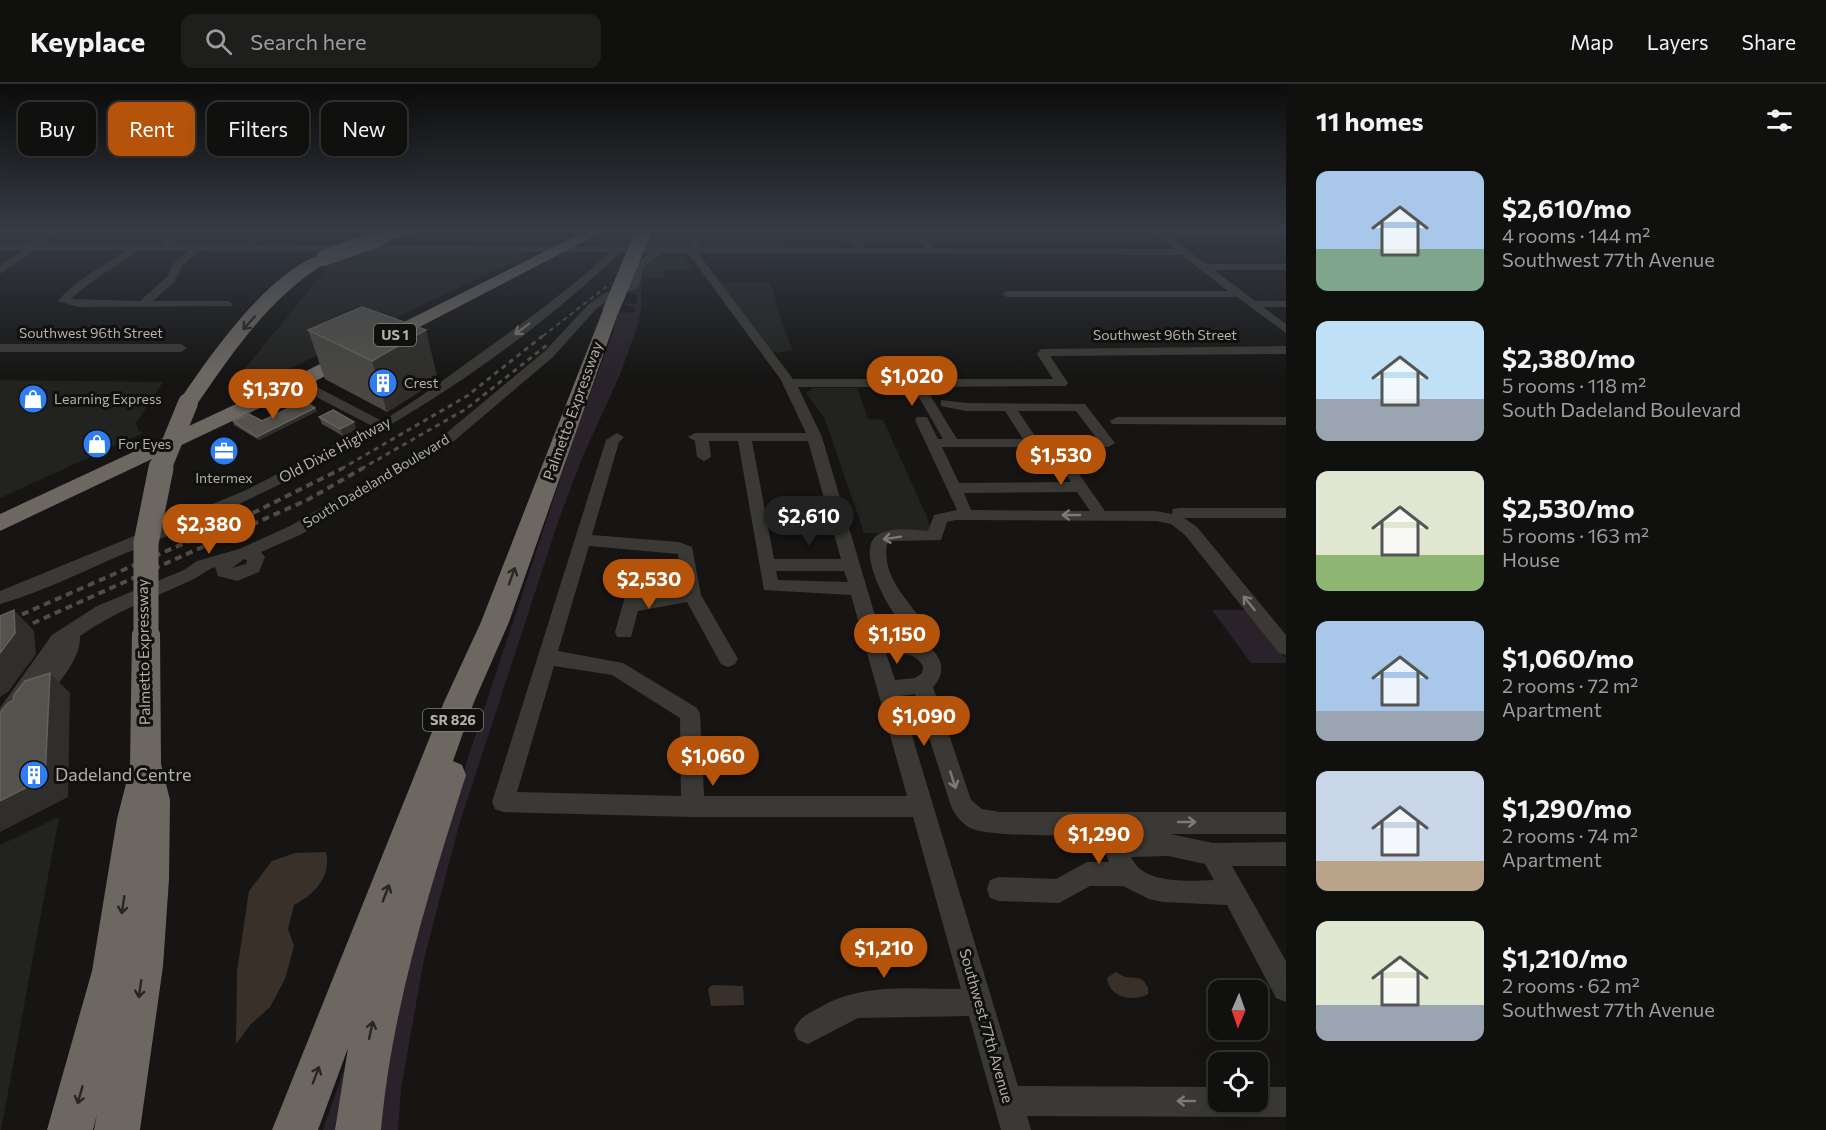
<!DOCTYPE html>
<meta charset="utf-8">
<style>
:root{--surface:#10100f;--page:#1e1e1d;--text:#f1f3f6;--muted:#9c9d9e;--line:#30302f;--accent:#b45309}
body{margin:0;font-family:Commissioner,sans-serif;background:var(--page);color:var(--text);height:100vh;display:flex;flex-direction:column;font-size:22px;white-space:nowrap}
*{box-sizing:border-box;margin:0}
p{font-size:20px;color:var(--muted)}
.icon{flex:none;width:33px;height:33px;fill:none;stroke:currentColor;stroke-width:2;stroke-linecap:round;stroke-linejoin:round}
.map{position:relative;flex:1;overflow:hidden}
.details{display:flex;flex-direction:column;background:var(--surface);width:540px}
.details>*{flex:none}
.banner{position:absolute;left:18px;top:18px;width:570px;height:54px;display:flex;gap:12px}
.needle{width:39px;rotate:182deg}
.buttons{position:absolute;left:1208px;top:896px;display:grid;gap:12px}
.buttons a{display:grid;place-items:center;width:60px;height:60px;border-radius:12px;background:var(--surface);box-shadow:0 6px 24px #0002,0 0 0 2px var(--line);font-size:30px}
.price{position:absolute;translate:-50% -51px;padding:0 14px;border-radius:21px;background:var(--accent);color:#fff;font-size:20px;line-height:39px;filter:drop-shadow(0 2px 3px #0008)}
.price::after{content:'';position:absolute;left:50%;top:36px;width:18px;height:14px;margin-left:-9px;background:inherit;clip-path:polygon(0 0,100% 0,50% 100%)}
.price.on{background:#222;color:#fff}
ul{padding:0;list-style:none}
li{display:flex;align-items:center;gap:18px;height:150px;padding:0 30px}
li span{display:grid;place-items:center;flex:none;width:168px;height:120px;border-radius:12px;color:#555}
li>.icon{margin-inline-start:auto}
span .icon{width:72px;height:72px;fill:#fffc;stroke-width:1}
li b{font-size:26px}
h2{display:flex;justify-content:space-between;align-items:center;height:72px;padding:0 30px;font-size:26px}
.tag{padding:0 21px;border-radius:12px;background:var(--surface);box-shadow:0 6px 24px #0002,0 0 0 2px var(--line);font-size:21px;line-height:54px}
.tag.on{background:var(--accent);color:#fff}
header{display:flex;align-items:center;gap:36px;box-sizing:border-box;height:84px;padding:0 30px;background:var(--surface);border-bottom:2px solid var(--line)}
header strong{font-size:28px}
nav{display:flex;gap:33px;margin-inline-start:auto;font-size:21px}
.search{width:420px;height:54px;background:var(--page);display:flex;align-items:center;gap:15px;box-sizing:border-box;padding:0 21px;border-radius:12px;color:var(--muted);font-size:22px}
main{display:flex;flex:1;min-height:0}
.map>svg:first-child{display:block}
</style>
<header>
<strong>Keyplace</strong>
<div class="search"><svg class="icon" aria-label="search" viewBox="0 0 24 24"><circle cx="10" cy="10" r="6"/><path d="M15 15l6 6"/></svg>Search here</div>
<nav><a>Map</a><a>Layers</a><a>Share</a></nav>
</header>
<main>
<div class="map">
<svg width="1286" height="1046" viewBox="0 0 1286 1046">
<rect width="100%" height="100%" fill="#161514"/>
<g fill="#222220">
<path d="M717,146H773L781,171H717L700,162Z"/>
<path d="M354,165L520,166L527,171L251,303L238,293L336,173Z"/>
<path d="M656,171L682,172L692,186H664V194H639L640,186Z"/>
<path d="M770,198L782,239L793,267L771,269L720,199Z"/>
<path d="M0,296L163,298L136,339L138,346L143,349L0,414Z"/>
<path d="M813,304H857L868,335L883,336L927,433L931,449H864L825,335L806,309Z"/>
<path d="M59,733L1,1046H0V761Z"/>
</g>
<g fill="#2a222a">
<path d="M639,194H642L641,225L638,241L619,293L582,374L558,438L459,741L424,875L401,1005L398,1046H377L398,898L463,699L466,680L578,341L613,249L617,229L636,228L633,223L619,219L637,220V210L627,209L637,203Z"/>
<path d="M1212,526H1248L1286,575V579H1251Z"/>
<path d="M353,959L340,1046H323Z"/>
</g>
<g fill="#39302a">
<path d="M326,768C332,792 314,811 294,821L288,845L294,862L285,895L270,923L250,941L236,960L237,887L249,807L272,777L295,769Z"/>
<path d="M1116,888C1119,890 1122,892 1126,893C1137,895 1142,891 1148,904V910C1133,919 1109,913 1107,894Z"/>
<path d="M712,901L743,902L744,921L711,922L708,905Z"/>
</g>
<g fill="none" stroke-linecap="round" stroke-linejoin="round">
<g fill="#3a3935" fill-rule="evenodd">
<path d="M50,146H60L42,160L160,161L177,146H187L171,161H244L259,146H268L255,161L687,163L701,146H710L697,163L855,164L847,146H856L865,164H924L912,146H921L933,164L1175,165L1152,146H1286V151H1168L1206,180H1286V186H1214L1255,217H1286V223H1263L1286,240V249L1237,213H1007L1002,210L1007,207H1228L1182,171L698,169L793,295H1053L1037,270L1041,265L1286,262V270L1050,272L1068,299L1066,302L925,303L957,355H1023L1005,327H966L941,322V316L966,319L1085,320L1115,359L1108,363H1060L1105,427H1156L1172,430L1173,425L1179,424H1286V434H1184L1197,443L1286,551V571L1279,569L1185,451L1171,440L1156,437L955,436L947,438L941,456L892,457L887,460C879,506 934,531 928,562C943,574 946,589 933,603L971,716L982,725L1000,728H1286V750H1170L1213,759L1286,758V782H1232L1286,877V918L1276,914L1227,821L1163,818L1149,815L1123,802H1090L1059,819L999,817L990,814L987,805L990,796L999,793L1056,795L1087,778H1109L1106,770L1113,755L1140,750C1108,750 991,756 968,743C961,738 954,730 951,722L915,610L900,612L1018,1002L1218,1003V1017H1257V1003H1286V1033L1027,1032L1031,1046H1001L969,932L858,934L808,960L798,956L794,946C799,934 806,931 817,925C860,898 912,905 961,905L913,733H693L503,728L495,725L492,718L606,356L617,349L624,353L619,358L592,451L679,458L692,463L701,511L738,575L735,580L728,583L721,580L687,518L638,527L631,553H617L615,548L631,491L637,489L646,495L641,514L683,506L678,470L589,462L558,567L623,579L697,624L700,630L704,712H907L851,511L764,506L738,357H709L711,373L704,377L697,373L695,357L688,353L695,349H806L781,296L688,169H661L644,183L638,204L611,214L596,225L553,273L448,362L300,451L261,468L265,473L259,488L237,497L218,492L215,483C206,486 199,493 190,497C152,514 114,528 80,552C81,576 58,599 44,617L37,619L29,615L7,646L0,649V624L52,551L97,522L184,486L197,477L239,465L288,443L438,356L545,267L588,221L603,210L629,200L634,182L649,169L621,168C476,306 310,394 126,469C85,486 43,508 0,520V507L244,407L372,342L280,294V288H288L382,337C416,317 446,294 478,271C523,239 569,206 610,168L199,167L182,182L175,197L153,217H228L233,220L232,222L78,223L58,217C76,194 103,184 126,166H35L0,190V182L23,166H0V160H30ZM138,166L188,167L174,179L167,193L140,217L71,215C91,196 115,184 138,166ZM798,303H913L943,355H938L927,333H917L915,336L957,426L934,431L928,447C913,446 896,443 881,449C855,460 881,509 891,525C898,536 911,542 911,556L882,555L822,353ZM1018,327H1076L1097,355H1037ZM752,357H808L841,475H774ZM942,363H1046L1071,398L959,399ZM1077,408L1090,427L971,426L964,409ZM244,475L247,476L246,480L232,484ZM776,487H844L848,498L778,496ZM886,569C901,569 915,568 923,582L922,589L915,594L895,596ZM554,582L612,591L680,634L681,712L517,708ZM1168,772L1205,780L1214,796C1189,797 1143,801 1131,773Z"/>
<path d="M0,260H181L187,264L181,268H0Z"/>
<path d="M1117,333H1286V341L1112,340L1110,337Z"/>
</g>
<g fill="#6c6861" fill-rule="evenodd">
<path d="M394,146H421L383,157L376,153Z"/>
<path d="M588,146H606L306,302L0,447V430L292,294Z"/>
<path d="M324,170L331,174L329,177C269,213 234,267 195,323H181L178,319C207,275 271,183 324,170Z"/>
<path d="M611,221L619,226L509,538L474,618L453,677L462,681L466,691C429,808 392,923 381,1046H335L348,964L318,1046H272L444,618L481,538L603,226Z"/>
<path d="M146,538L156,542L160,549L161,680L170,716L169,795L163,882L140,1046H94L97,1030L93,1046H47L92,887L117,735L130,684L132,549L136,542Z"/>
</g>
<path stroke="#4f4d48" stroke-width="2" stroke-dasharray="4.5 4" stroke-linecap="butt" d="M543,252L611,199"/>
<g stroke="#4f4d48" stroke-width="3" stroke-dasharray="5 4.5" stroke-linecap="butt">
<path d="M341,385L467,312L545,250"/>
<path d="M361,385L466,325L547,261"/>
</g>
<g stroke="#4f4d48" stroke-width="4" stroke-dasharray="7 5" stroke-linecap="butt">
<path d="M0,540L251,430L343,384"/>
<path d="M0,554L309,415L363,384"/>
</g>
<g stroke="#6c6861" stroke-width="16">
<path d="M324,174L383,153"/>
<path d="M611,226L644,146"/>
</g>
<path stroke="#6c6861" stroke-width="20" d="M161,385L188,319"/>
<path stroke="#6c6861" stroke-width="25" d="M146,549V459L161,384"/>
</g>
<g fill="#484742">
<path d="M308,246L438,296L387,328L325,295Z"/>
<path d="M315,324L317,327L259,356L234,341L233,337H262Z"/>
<path d="M319,333L354,338L356,345L343,352L322,340Z"/>
</g>
<g fill="#2f2e2b">
<path d="M426,246L438,296L387,328L372,277Z"/>
<path d="M315,324L317,327L259,356L257,353Z"/>
<path d="M354,338L356,345L343,352L340,345Z"/>
<path d="M14,526L34,547L36,570L8,608L0,613V569Z"/>
<path d="M50,589L70,609L68,713L0,748V717Z"/>
</g>
<g fill="#54524d" stroke="#63615b" stroke-width="1.5">
<path d="M362,223L426,246L372,277L308,246Z"/>
<path d="M304,317L315,324L257,353L233,337L249,330L262,337Z"/>
<path d="M333,326L354,338L340,345L319,333Z"/>
<path d="M14,526L15,549L0,569V532Z"/>
<path d="M50,589L45,694L0,717V629L8,619L13,617L14,611L25,597Z"/>
</g>
<defs><path id="oneway-shaft" d="M-6 0H5M1.5-3L5.5 0L1.5 3" fill="none" stroke-width="1.6" stroke-linecap="round" stroke-linejoin="round" transform="scale(1.5)"/></defs>
<g stroke="#272624">
<use href="#oneway-shaft" transform="translate(249 239) rotate(132)"/>
<use href="#oneway-shaft" transform="translate(512 492) rotate(-70)"/>
<use href="#oneway-shaft" transform="translate(386 809) rotate(-69)"/>
<use href="#oneway-shaft" transform="translate(123 821) rotate(99)"/>
<use href="#oneway-shaft" transform="translate(140 905) rotate(98)"/>
<use href="#oneway-shaft" transform="translate(371 946) rotate(-78)"/>
<use href="#oneway-shaft" transform="translate(316 991) rotate(-69)"/>
<use href="#oneway-shaft" transform="translate(80 1011) rotate(106)"/>
</g>
<g stroke="#7e7a73">
<use href="#oneway-shaft" transform="translate(522 245) rotate(143)"/>
<use href="#oneway-shaft" transform="translate(1071 431) rotate(180)"/>
<use href="#oneway-shaft" transform="translate(892 454) rotate(171)"/>
<use href="#oneway-shaft" transform="translate(1249 519) rotate(-129)"/>
<use href="#oneway-shaft" transform="translate(953 696) rotate(72)"/>
<use href="#oneway-shaft" transform="translate(1187 738)"/>
<use href="#oneway-shaft" transform="translate(1186 1017) rotate(-180)"/>
</g>
<linearGradient id="sky" x2="0" y2="1"><stop stop-color="#0c0c0b"/><stop offset="0.5" stop-color="#363b45"/><stop offset="1" stop-color="#363b45" stop-opacity="0"/></linearGradient>
<rect width="1286" height="293" fill="url(#sky)"/>
<defs>
<g id="building-disc" transform="scale(1.5)"><circle r="9.5" fill="#2f7df2" stroke="#10100f"/><path d="M-4-6H4V6H1V3H-1V6H-4ZM-2.5-4.3h1.7v1.8h-1.7ZM.8-4.3h1.7v1.8H.8ZM-2.5-1h1.7V.8h-1.7ZM.8-1h1.7V.8H.8Z" fill="#fff"/></g>
<g id="shop-disc" transform="scale(1.5)"><circle r="9.5" fill="#2f7df2" stroke="#10100f"/><path d="M-5-2.5h2.3a2.7 3.5 0 0 1 5.4 0H5L5.5 6h-11ZM-1.5-2.5h3a1.5 2.3 0 0 0-3 0Z" fill="#fff"/></g>
<g id="office-disc" transform="scale(1.5)"><circle r="9.5" fill="#2f7df2" stroke="#10100f"/><path d="M-6-3h4V-5.5h4V-3h4V5H-6ZM-1-4.5V-3h2v-1.5ZM-6 0V1H6V0Z" fill="#fff"/></g>
</defs>
<g fill-rule="evenodd">
<use href="#building-disc" x="383" y="299"/>
<use href="#shop-disc" x="33" y="315"/>
<use href="#shop-disc" x="97" y="360"/>
<use href="#office-disc" x="224" y="367"/>
<use href="#building-disc" x="34" y="691"/>
</g>
<g text-anchor="middle" stroke-width="6" stroke-linejoin="round" paint-order="stroke">
<g font-size="14" fill="#b6b0a5" stroke="#10100f">
<text x="91" y="254">Southwest 96th Street</text>
<text x="1165" y="256">Southwest 96th Street</text>
<text transform="translate(376 397) rotate(-31)" y="5">South Dadeland Boulevard</text>
</g>
<g fill="#10100f" stroke="#848078" stroke-width="1.5">
<rect x="374" y="240" width="42" height="22" rx="4.5"/>
<rect x="423" y="625" width="60" height="22" rx="4.5"/>
</g>
<g font-size="14" font-weight="bold" fill="#b6b0a5">
<text x="395" y="256">US 1</text>
<text x="453" y="641">SR 826</text>
</g>
<g font-size="14" fill="#b6b0a5" stroke="#10100f" text-anchor="start">
<text x="404" y="304">Crest</text>
<text x="54" y="320">Learning Express</text>
<text x="118" y="365">For Eyes</text>
<text x="224" y="399" text-anchor="middle">Intermex</text>
</g>
<g font-size="15" fill="#b6b0a5" stroke="#10100f">
<text transform="translate(573 327) rotate(-70)" y="5">Palmetto Expressway</text>
<text transform="translate(335 366) rotate(-28)" y="5">Old Dixie Highway</text>
<text transform="translate(144 568) rotate(-91)" y="5">Palmetto Expressway</text>
<text transform="translate(986 942) rotate(74)" y="5">Southwest 77th Avenue</text>
</g>
<g font-size="18" fill="#b6b0a5" stroke="#10100f" text-anchor="start">
<text x="55" y="697">Dadeland Centre</text>
</g>
</g>
</svg>
<div class="buttons">
<a><svg class="needle" viewBox="-14 -14 28 28"><path d="M0-13l5 13h-10z" fill="#e53935"/><path d="M0 13l5-13h-10z" fill="#9c9d9e"/></svg></a>
<a><svg class="icon" aria-label="locate" viewBox="0 0 24 24"><circle cx="12" cy="12" r="6"/><path d="M12 2v4M12 18v4M2 12h4M18 12h4"/></svg></a>
</div>
<b class="price" style="left:912px;top:323px">$1,020</b>
<b class="price" style="left:273px;top:336px">$1,370</b>
<b class="price" style="left:1061px;top:402px">$1,530</b>
<b class="price on" style="left:809px;top:463px">$2,610</b>
<b class="price" style="left:209px;top:471px">$2,380</b>
<b class="price" style="left:649px;top:526px">$2,530</b>
<b class="price" style="left:897px;top:581px">$1,150</b>
<b class="price" style="left:924px;top:663px">$1,090</b>
<b class="price" style="left:713px;top:703px">$1,060</b>
<b class="price" style="left:1099px;top:781px">$1,290</b>
<b class="price" style="left:884px;top:895px">$1,210</b>
<div class="banner">
<a class="tag">Buy</a>
<a class="tag on">Rent</a>
<a class="tag">Filters</a>
<a class="tag">New</a>
</div>
</div>
<section class="details">
<h2>11 homes<svg class="icon" aria-label="filters" viewBox="0 0 24 24"><path d="M4 7h16M4 17h16"/><circle cx="9" cy="7" r="2"/><circle cx="15" cy="17" r="2"/></svg></h2>
<ul>
<li><span style="background:linear-gradient(#a9c7e8 65%,#7fa58c 0)"><svg class="icon" aria-label="home" viewBox="0 0 24 24"><path d="M3 11l9-7 9 7M6 9v11h12V9"/></svg></span><div><b>$2,610/mo</b><p>4 rooms · 144 m²</p><p>Southwest 77th Avenue</p></div></li>
<li><span style="background:linear-gradient(#bfe0f5 65%,#9aa5b1 0)"><svg class="icon" aria-label="home" viewBox="0 0 24 24"><path d="M3 11l9-7 9 7M6 9v11h12V9"/></svg></span><div><b>$2,380/mo</b><p>5 rooms · 118 m²</p><p>South Dadeland Boulevard</p></div></li>
<li><span style="background:linear-gradient(#dfe7d0 70%,#8fb573 0)"><svg class="icon" aria-label="home" viewBox="0 0 24 24"><path d="M3 11l9-7 9 7M6 9v11h12V9"/></svg></span><div><b>$2,530/mo</b><p>5 rooms · 163 m²</p><p>House</p></div></li>
<li><span style="background:linear-gradient(#a9c7e8 75%,#9aa5b1 0)"><svg class="icon" aria-label="home" viewBox="0 0 24 24"><path d="M3 11l9-7 9 7M6 9v11h12V9"/></svg></span><div><b>$1,060/mo</b><p>2 rooms · 72 m²</p><p>Apartment</p></div></li>
<li><span style="background:linear-gradient(#c9d6e8 75%,#b9a48a 0)"><svg class="icon" aria-label="home" viewBox="0 0 24 24"><path d="M3 11l9-7 9 7M6 9v11h12V9"/></svg></span><div><b>$1,290/mo</b><p>2 rooms · 74 m²</p><p>Apartment</p></div></li>
<li><span style="background:linear-gradient(#dfe7d0 70%,#9aa5b1 0)"><svg class="icon" aria-label="home" viewBox="0 0 24 24"><path d="M3 11l9-7 9 7M6 9v11h12V9"/></svg></span><div><b>$1,210/mo</b><p>2 rooms · 62 m²</p><p>Southwest 77th Avenue</p></div></li>
</ul>
</section>
</main>
